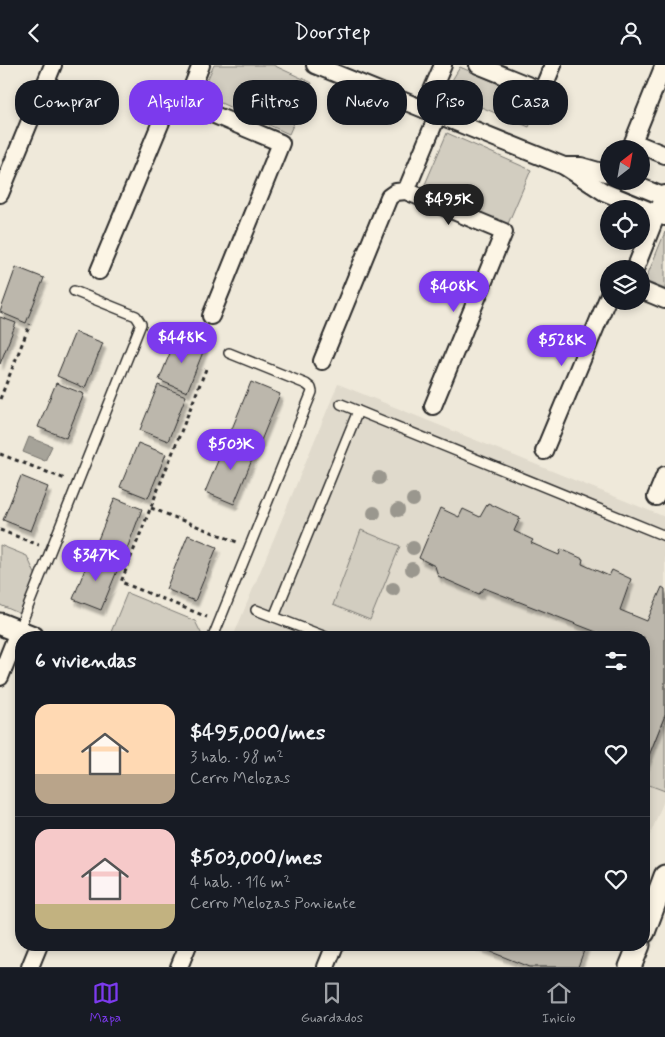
<!DOCTYPE html>
<html lang="es">
<meta charset="utf-8">
<style>
:root{--surface:#171b24;--page:#20242c;--text:#f1f3f6;--muted:#9ea1a6;--line:#363941;--accent:#7c3aed}
body{margin:0;font-family:Mynerve,sans-serif;background:var(--page);color:var(--text);height:100vh;display:flex;flex-direction:column;font-size:19px;white-space:nowrap}
*{box-sizing:border-box;margin:0}
p{font-size:16px;color:var(--muted)}
.icon{flex:none;width:28px;height:28px;fill:none;stroke:currentColor;stroke-width:2;stroke-linecap:round;stroke-linejoin:round}
.map{position:relative;flex:1;overflow:hidden}
.panel{position:absolute;left:15px;top:566px;width:635px;height:320px;display:flex;flex-direction:column;background:var(--surface);border-radius:20px;box-shadow:0 2px 8px #0003}
.panel>*{flex:none}
.top-card{position:absolute;left:15px;top:15px;width:635px;height:45px;display:flex;gap:10px}
.needle{width:32px;rotate:31deg}
.controls{position:absolute;left:600px;top:75px;display:grid;gap:10px}
.controls a{display:grid;place-items:center;width:50px;height:50px;border-radius:50%;background:var(--surface);box-shadow:0 2px 8px #0003;font-size:25px}
.price{position:absolute;translate:-50% -42px;padding:0 11px;border-radius:18px;background:var(--accent);color:#fff;font-size:16px;line-height:32px;filter:drop-shadow(0 1px 2px #0008)}
.price::after{content:'';position:absolute;left:50%;top:30px;width:15px;height:11px;margin-left:-8px;background:inherit;clip-path:polygon(0 0,100% 0,50% 100%)}
.price.selected{background:#222;color:#fff}
ul{padding:0;list-style:none}
li{display:flex;align-items:center;gap:15px;height:125px;padding:0 20px}
li+li{border-top:1px solid var(--line)}
li span{display:grid;place-items:center;flex:none;width:140px;height:100px;border-radius:15px;color:#555}
li>.icon{margin-inline-start:auto}
span .icon{width:60px;height:60px;fill:#fffc;stroke-width:1}
li b{font-size:21px}
h2{display:flex;justify-content:space-between;align-items:center;height:60px;padding:0 20px;font-size:21px}
.tag{padding:0 18px;border-radius:20px;background:var(--surface);box-shadow:0 2px 8px #0003;font-size:18px;line-height:45px}
.tag.selected{background:var(--accent);color:#fff}
header{display:flex;justify-content:space-between;align-items:center;height:65px;padding:0 20px;background:var(--surface);font-size:22px;font-weight:600}
.tabs{display:flex;justify-content:space-around;align-items:center;height:70px;border-top:1px solid var(--line);background:var(--surface);font-size:14px;color:var(--muted)}
.tabs a{display:grid;justify-items:center;gap:2px}
.tabs .selected{color:var(--accent)}
.map>svg:first-child{display:block}
</style>
<header><svg class="icon" aria-label="back" viewBox="0 0 24 24"><path d="M15 5l-7 7 7 7"/></svg>Doorstep<svg class="icon" aria-label="person" viewBox="0 0 24 24"><circle cx="12" cy="8" r="4"/><path d="M4 21q1-7 8-7t8 7"/></svg></header>
<div class="map">
<svg width="665" height="902" viewBox="0 0 665 902">
<defs>
<filter id="shadow"><feDropShadow dx="3" dy="5.5" stdDeviation="1" flood-color="#0004"/></filter>
</defs>
<rect width="100%" height="100%" fill="#efe9da"/>
<filter id="ink" filterUnits="userSpaceOnUse"><feTurbulence type="fractalNoise" baseFrequency=".02" numOctaves="2"/><feDisplacementMap in="SourceGraphic" scale="10" xChannelSelector="R" yChannelSelector="G"/><feConvolveMatrix kernelMatrix="1 2 1 2 8 2 1 2 1" color-interpolation-filters="sRGB"/></filter>
<g filter="url(#ink)">
<path fill="#e0dacc" d="M338,319L665,452V733L644,785V572H233Z"/>
<g fill="#d2cdc0" stroke="#7e7c76">
<path d="M214,0H273L312,18L289,69L201,29Z"/>
<path d="M460,2L540,37L529,62L445,27Z"/>
<path d="M447,68L531,105L507,161L423,124Z"/>
<path d="M665,167V224L645,216Z"/>
<path d="M361,465L400,481L370,555L333,540Z"/>
<path d="M0,480L27,491L36,511L21,549L0,540Z"/>
<path d="M127,528L195,556L203,572H109Z"/>
<path d="M665,650V726L644,718V703Z"/>
</g>
<path fill="#a6a399" stroke="#75736d" d="M29,372L52,381L45,396L23,387Z"/>
<g fill="#bcb7ac" stroke="#2b2b2b" filter="url(#shadow)">
<path d="M16,202L44,213L26,258L0,247Z"/>
<path d="M0,252L16,258L0,299Z"/>
<path d="M75,267L103,278L85,323L57,311Z"/>
<path d="M177,271L205,282L187,327L159,315Z"/>
<path d="M251,317L280,329L258,383L229,371Z"/>
<path d="M56,318L84,329L66,373L38,362Z"/>
<path d="M158,320L186,331L168,376L140,365Z"/>
<path d="M227,374L256,385L234,439L205,427Z"/>
<path d="M138,378L166,389L148,433L120,422Z"/>
<path d="M21,411L48,422L31,466L3,455Z"/>
<path d="M115,433L142,444L125,489L97,477Z"/>
<path d="M488,438L520,453L514,466L533,475L531,478L559,490L561,484L583,494L582,499L609,511L612,505L631,514L620,545L647,556L662,522L665,524V650L644,703V572H609L484,523L479,529L438,511L435,501L419,493L440,443L459,452L463,444L480,452Z"/>
<path d="M188,470L217,482L195,536L166,524Z"/>
<path d="M91,489L119,501L101,545L73,534Z"/>
<path d="M474,880H586L578,902H529Z"/>
</g>
<g fill="none" stroke-linecap="round" stroke-linejoin="round">
<g stroke="#2b2b2b" stroke-width="12">
<g id="service">
<path d="M341,339L665,471"/>
<path d="M256,545L326,572"/>
<path d="M274,552L358,346"/>
<path d="M18,567L141,259L136,251L74,226"/>
<path d="M213,572L312,327L311,323L306,319L229,288"/>
</g>
</g>
<g stroke="#2b2b2b" stroke-width="20">
<g id="minor">
<path d="M315,0L564,101L604,127L665,152"/>
<path d="M478,0L542,26L553,0"/>
<path d="M664,0L633,77L665,90"/>
<path d="M186,38L201,0"/>
<path d="M424,44L443,0"/>
<path d="M564,101H581L609,109"/>
<path d="M626,116L665,132"/>
<path d="M406,126L438,49"/>
<path d="M0,129L53,0"/>
<path d="M635,204L665,129"/>
<path d="M99,206L166,45L176,37L186,38L281,78L211,251"/>
<path d="M641,225L665,235"/>
<path d="M322,296L389,132L396,127L406,126L504,167L433,341"/>
<path d="M544,386L609,230"/>
<path d="M656,432L665,410"/>
<path d="M0,612L18,567"/>
<path d="M30,902L39,880"/>
<path d="M179,902L188,880"/>
<path d="M326,902L335,880"/>
</g>
</g>
<g stroke="#2b2b2b" stroke-width="25">
<g id="tertiary">
<path d="M0,559L33,572"/>
<path d="M644,867L665,811"/>
<path d="M630,902L639,880"/>
</g>
</g>
<g stroke="#2b2b2b" stroke-width="3" stroke-dasharray="4 4" stroke-linecap="butt">
<path d="M206,304L121,517L207,552"/>
<path d="M0,334L30,259"/>
<path d="M0,389L65,414"/>
<path d="M151,443L237,477"/>
<path d="M0,465L39,480"/>
</g>
<use href="#service" stroke="#fcf5e5" stroke-width="9"/>
<use href="#minor" stroke="#fcf5e5" stroke-width="16"/>
<use href="#tertiary" stroke="#fcf5e5" stroke-width="21"/>
</g>
<g fill="#9a978e">
<circle cx="379" cy="413" r="7"/>
<circle cx="413" cy="435" r="7"/>
<circle cx="398" cy="445" r="7"/>
<circle cx="374" cy="448" r="7"/>
<circle cx="413" cy="483" r="7"/>
<circle cx="412" cy="504" r="7"/>
<circle cx="393" cy="524" r="7"/>
</g>
</g>
</svg>
<div class="controls">
<a><svg class="needle" viewBox="-14 -14 28 28"><path d="M0-13l5 13h-10z" fill="#e53935"/><path d="M0 13l5-13h-10z" fill="#9ea1a6"/></svg></a>
<a><svg class="icon" aria-label="locate" viewBox="0 0 24 24"><circle cx="12" cy="12" r="6"/><path d="M12 2v4M12 18v4M2 12h4M18 12h4"/></svg></a>
<a><svg class="icon" aria-label="layers" viewBox="0 0 24 24"><path d="M12 4l9 5-9 5-9-5zM3 14l9 5 9-5"/></svg></a>
</div>
<b class="price selected" style="left:449px;top:161px">$495K</b>
<b class="price" style="left:454px;top:248px">$408K</b>
<b class="price" style="left:182px;top:299px">$448K</b>
<b class="price" style="left:562px;top:302px">$528K</b>
<b class="price" style="left:231px;top:406px">$503K</b>
<b class="price" style="left:96px;top:517px">$347K</b>
<div class="top-card">
<a class="tag">Comprar</a>
<a class="tag selected">Alquilar</a>
<a class="tag">Filtros</a>
<a class="tag">Nuevo</a>
<a class="tag">Piso</a>
<a class="tag">Casa</a>
</div>
<section class="panel">
<h2>6 viviendas<svg class="icon" aria-label="filters" viewBox="0 0 24 24"><path d="M4 7h16M4 17h16"/><circle cx="9" cy="7" r="2"/><circle cx="15" cy="17" r="2"/></svg></h2>
<ul>
<li><span style="background:linear-gradient(#ffd9b3 70%,#b9a48a 0)"><svg class="icon" aria-label="home" viewBox="0 0 24 24"><path d="M3 11l9-7 9 7M6 9v11h12V9"/></svg></span><div><b>$495,000/mes</b><p>3 hab. · 98 m²</p><p>Cerro Melozas</p></div><svg class="icon" aria-label="heart" viewBox="0 0 24 24"><path d="M12 20l-8-8c-3-5 5-10 8-4 3-6 11-1 8 4z"/></svg></li>
<li><span style="background:linear-gradient(#f6c9c9 75%,#c2b280 0)"><svg class="icon" aria-label="home" viewBox="0 0 24 24"><path d="M3 11l9-7 9 7M6 9v11h12V9"/></svg></span><div><b>$503,000/mes</b><p>4 hab. · 116 m²</p><p>Cerro Melozas Poniente</p></div><svg class="icon" aria-label="heart" viewBox="0 0 24 24"><path d="M12 20l-8-8c-3-5 5-10 8-4 3-6 11-1 8 4z"/></svg></li>
</ul>
</section>
</div>
<nav class="tabs">
<a class="selected"><svg class="icon" aria-label="map" viewBox="0 0 24 24"><path d="M3 6l6-2 6 2 6-2v14l-6 2-6-2-6 2zM9 4v14M15 6v14"/></svg>Mapa</a>
<a><svg class="icon" aria-label="saved" viewBox="0 0 24 24"><path d="M7 4h10v16l-5-4-5 4z"/></svg>Guardados</a>
<a><svg class="icon" aria-label="home" viewBox="0 0 24 24"><path d="M3 11l9-7 9 7M6 9v11h12V9"/></svg>Inicio</a>
</nav>
